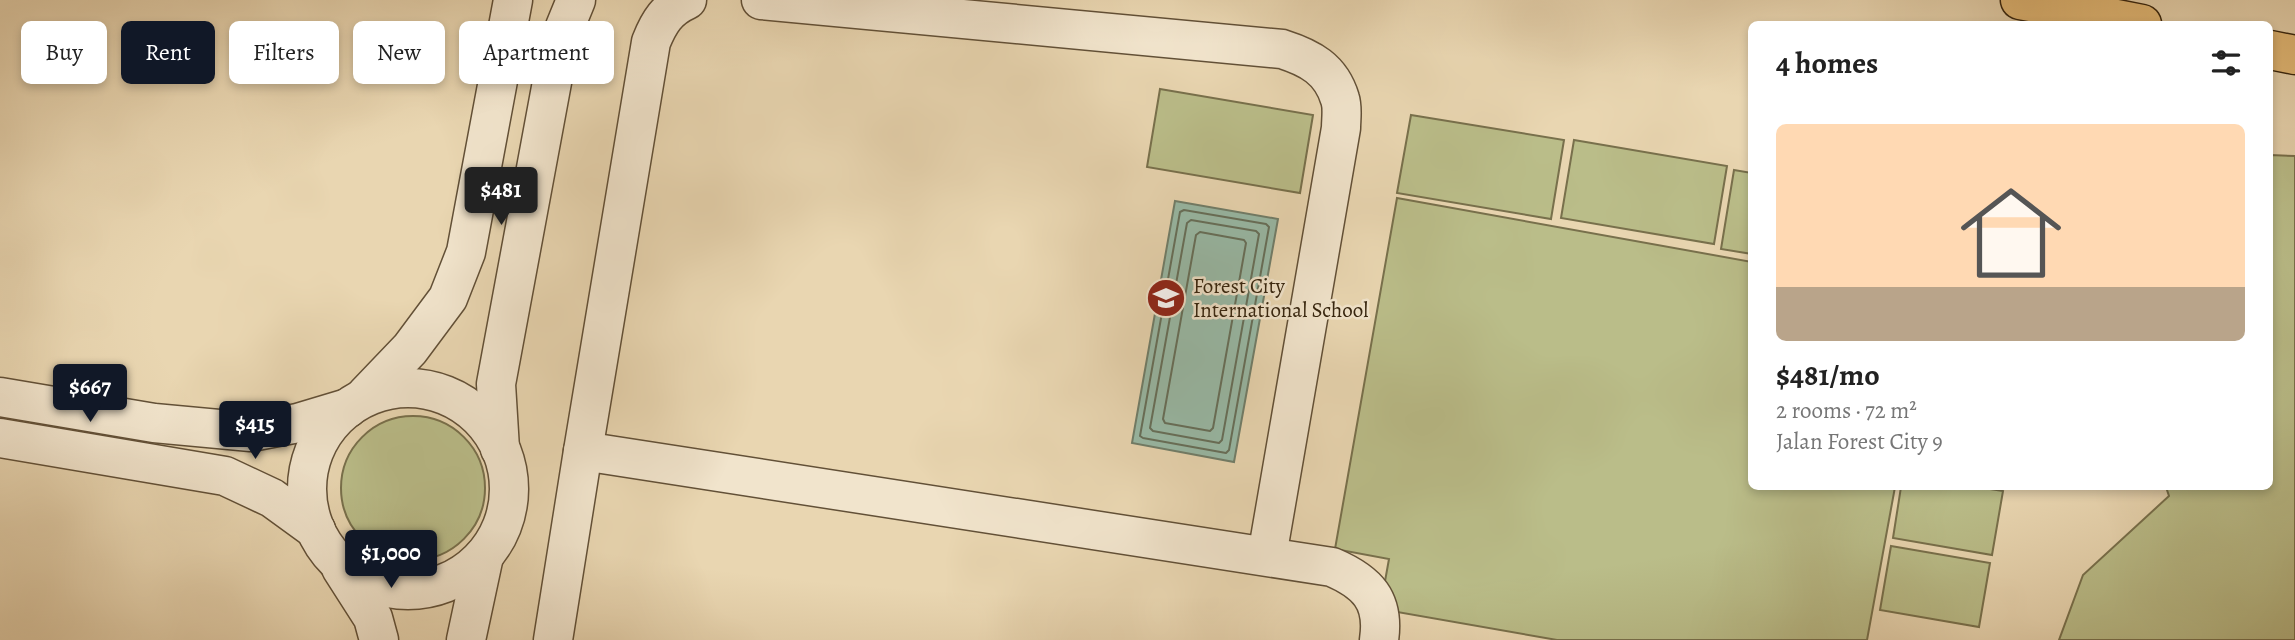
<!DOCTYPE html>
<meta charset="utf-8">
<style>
:root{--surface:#fff;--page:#f6f6f6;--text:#222;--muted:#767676;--line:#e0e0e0;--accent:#111827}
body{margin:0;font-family:Alegreya,serif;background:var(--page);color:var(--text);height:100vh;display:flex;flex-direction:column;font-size:26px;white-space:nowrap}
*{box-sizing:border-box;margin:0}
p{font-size:23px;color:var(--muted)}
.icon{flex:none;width:38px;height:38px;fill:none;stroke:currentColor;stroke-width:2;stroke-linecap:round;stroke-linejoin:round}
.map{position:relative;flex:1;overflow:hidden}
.drawer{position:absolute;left:1748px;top:21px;width:525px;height:469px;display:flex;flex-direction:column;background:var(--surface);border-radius:10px;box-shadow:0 4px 10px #0003}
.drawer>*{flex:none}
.hud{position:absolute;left:21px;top:21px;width:665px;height:63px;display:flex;gap:14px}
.price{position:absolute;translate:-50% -60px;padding:0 16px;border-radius:7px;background:var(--accent);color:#fff;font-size:23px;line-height:46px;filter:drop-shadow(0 2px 4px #0008)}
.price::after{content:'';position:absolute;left:50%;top:42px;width:21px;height:16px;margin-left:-10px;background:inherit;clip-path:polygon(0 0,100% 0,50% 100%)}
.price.current{background:#222;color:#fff}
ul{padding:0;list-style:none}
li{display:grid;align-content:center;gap:14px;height:371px;padding:0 28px}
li+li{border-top:2px solid var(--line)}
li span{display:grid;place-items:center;height:217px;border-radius:10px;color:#555}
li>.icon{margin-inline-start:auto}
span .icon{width:126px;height:126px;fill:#fffc;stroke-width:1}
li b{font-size:30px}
h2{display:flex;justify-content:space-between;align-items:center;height:84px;padding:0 28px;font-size:30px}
.pill{padding:0 24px;border-radius:10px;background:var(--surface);box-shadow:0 4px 10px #0003;font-size:24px;line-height:63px}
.pill.current{background:var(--accent);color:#fff}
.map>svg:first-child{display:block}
</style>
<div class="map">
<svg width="2295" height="640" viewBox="0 0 2295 640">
<rect width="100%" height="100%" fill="#e9d6b1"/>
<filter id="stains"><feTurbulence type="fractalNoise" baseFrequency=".00286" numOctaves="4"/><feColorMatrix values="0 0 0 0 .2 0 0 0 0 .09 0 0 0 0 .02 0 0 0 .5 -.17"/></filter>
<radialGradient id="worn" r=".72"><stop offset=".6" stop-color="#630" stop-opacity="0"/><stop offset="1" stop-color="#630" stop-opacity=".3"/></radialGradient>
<g fill="#babd89" stroke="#78704c" stroke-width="2">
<path d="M1160,89L1313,115L1300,193L1147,167Z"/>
<path d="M1411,115L1564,140L1551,219L1397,193Z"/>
<path d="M1574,140L1727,166L1714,244L1561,218Z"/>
<path d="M2270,155L2295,156V640H2059L2083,575L2169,496L2166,487L2270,486Z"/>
<path d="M1734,170L1752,173V254L1721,249Z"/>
<path d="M1397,198L1752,262V486L1895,487L1867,640H1557L1380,609L1389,559L1335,549Z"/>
<circle cx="413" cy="488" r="72"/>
<path d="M1901,487H1977L2003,491L1992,555L1893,538Z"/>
<path d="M1891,546L1990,563L1979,627L1880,610Z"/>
</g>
<path fill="#98baa7" stroke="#707e6a" stroke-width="2" d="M1175,201L1278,219L1234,462L1132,443Z"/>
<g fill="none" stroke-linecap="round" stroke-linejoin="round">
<g stroke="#666f5a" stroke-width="2">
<path d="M1184,210L1266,224L1269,227L1229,450L1226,453L1143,438L1140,436L1180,212Z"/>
<path d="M1191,220L1256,231L1259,234L1222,440L1219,443L1153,431L1150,428L1187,223Z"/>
<path d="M1200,232L1244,240L1246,243L1213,428L1210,431L1165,423L1163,419L1196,235Z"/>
</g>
<g stroke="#625037" stroke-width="41">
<g id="minor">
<path d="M761,0L1282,49C1310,58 1331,69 1340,99C1343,108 1341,119 1341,128L1267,556"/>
<circle cx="408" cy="489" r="101"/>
<path d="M366,395L410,349L448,298L466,252L513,0"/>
<path d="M0,397L154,423L251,432L298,423L348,408"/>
<path d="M0,438L225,476L272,498L316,530"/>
<path d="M500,449L496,384L555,66L565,27L576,0"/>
<path d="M583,451L651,42C659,22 667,9 687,0"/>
<path d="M341,568L373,618L379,640"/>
<path d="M466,640L484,556"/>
<path d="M553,640L583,451L1332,567C1367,582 1385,600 1379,640"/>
</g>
</g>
<g stroke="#35240e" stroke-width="41">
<g id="major">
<path d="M2020,0L2142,24"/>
<path d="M2270,50L2295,55"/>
</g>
</g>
<use href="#minor" stroke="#f1e4cc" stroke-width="38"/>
<use href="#major" stroke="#e4bb78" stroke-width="38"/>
</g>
<defs>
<g id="school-disc" transform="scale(2.0125)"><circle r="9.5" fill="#8f2418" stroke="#f1e4cc"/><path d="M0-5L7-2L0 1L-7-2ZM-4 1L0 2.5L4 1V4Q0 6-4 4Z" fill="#fff"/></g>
</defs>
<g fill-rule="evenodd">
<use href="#school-disc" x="1166" y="298"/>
</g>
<g text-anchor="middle" stroke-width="5" stroke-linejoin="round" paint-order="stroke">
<g font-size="21" fill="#35240e" stroke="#f1e4cc" text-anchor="start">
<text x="1193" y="293">Forest City<tspan x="1193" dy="24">International School</tspan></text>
</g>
</g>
<rect width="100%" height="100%" filter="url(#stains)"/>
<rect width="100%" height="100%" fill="url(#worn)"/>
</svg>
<b class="price current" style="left:501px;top:227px">$481</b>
<b class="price" style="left:90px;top:424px">$667</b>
<b class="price" style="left:255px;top:461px">$415</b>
<b class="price" style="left:391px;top:590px">$1,000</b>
<div class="hud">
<a class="pill">Buy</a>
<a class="pill current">Rent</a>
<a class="pill">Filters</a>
<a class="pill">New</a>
<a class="pill">Apartment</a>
</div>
<section class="drawer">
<h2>4 homes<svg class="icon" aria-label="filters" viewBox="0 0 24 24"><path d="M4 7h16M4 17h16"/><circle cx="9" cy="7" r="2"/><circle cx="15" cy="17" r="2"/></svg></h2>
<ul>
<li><span style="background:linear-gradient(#ffd9b3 75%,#b9a48a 0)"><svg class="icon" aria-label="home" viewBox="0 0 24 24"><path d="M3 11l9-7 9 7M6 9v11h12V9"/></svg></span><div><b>$481/mo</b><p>2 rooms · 72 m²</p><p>Jalan Forest City 9</p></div></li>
</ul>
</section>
</div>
